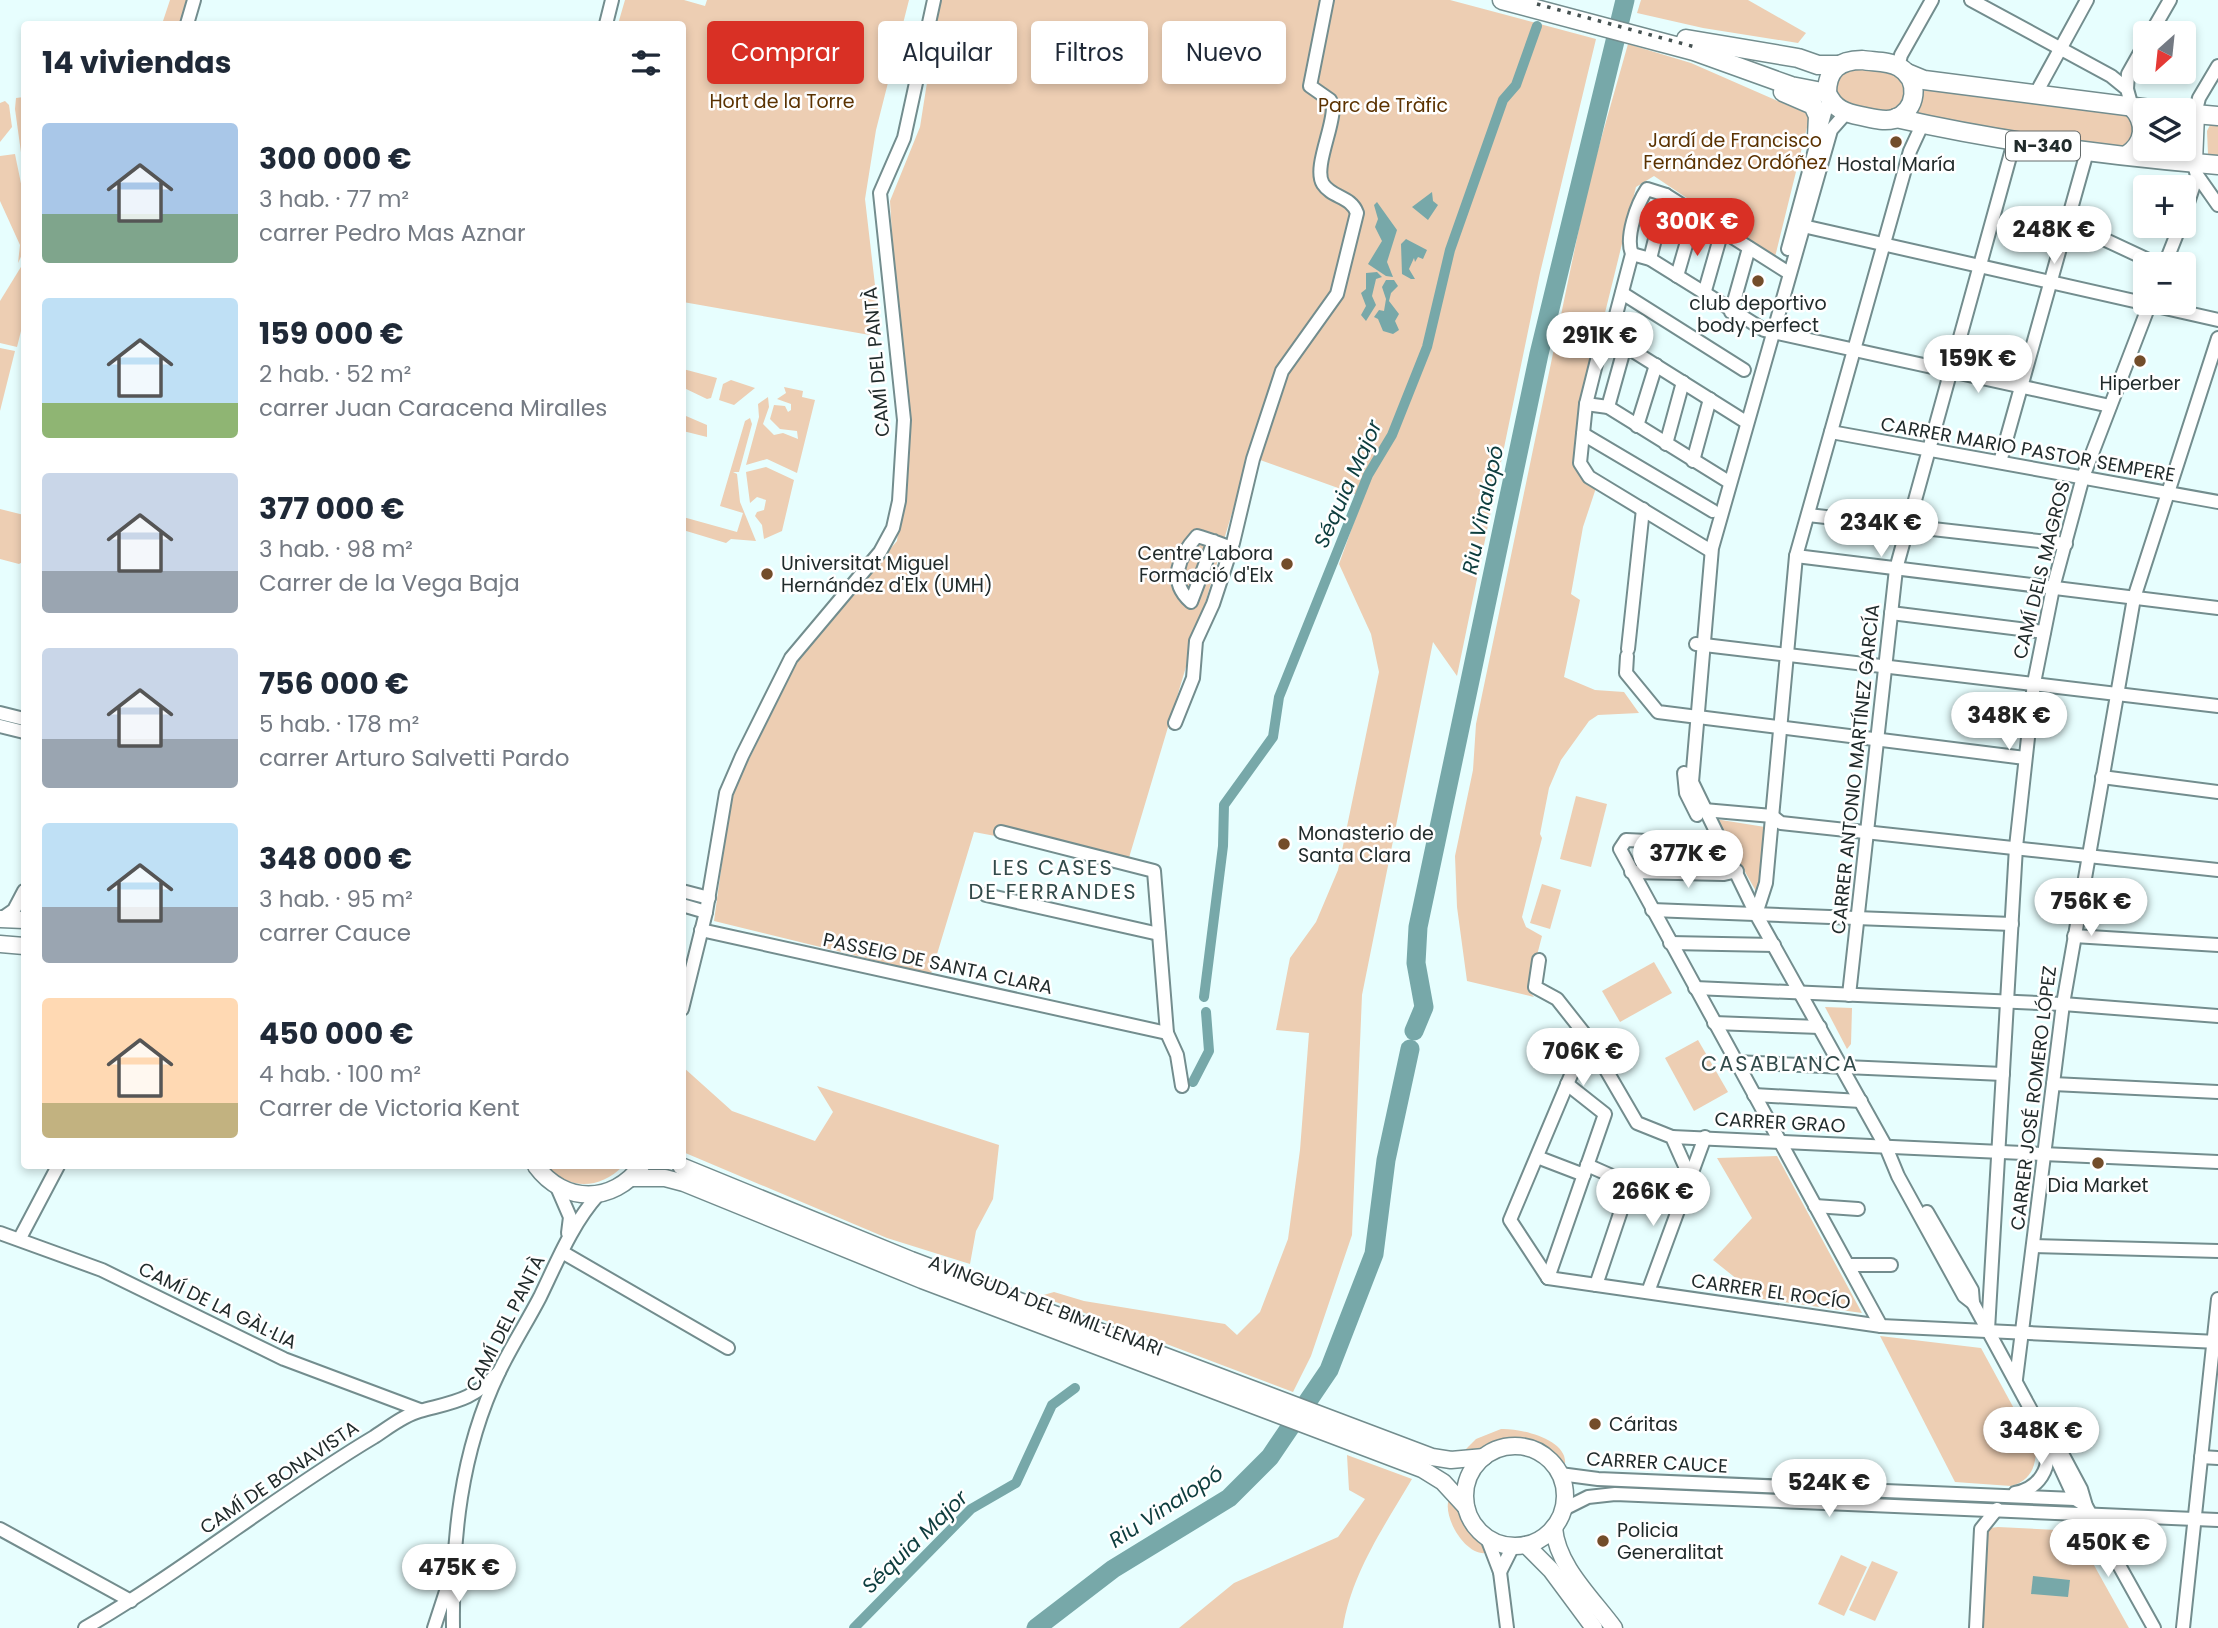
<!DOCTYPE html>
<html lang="es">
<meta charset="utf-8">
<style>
:root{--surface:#fff;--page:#f2f2f3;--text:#1f2937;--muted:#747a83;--accent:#d93025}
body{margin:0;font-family:Poppins,sans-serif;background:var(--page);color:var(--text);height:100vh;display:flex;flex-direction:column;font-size:26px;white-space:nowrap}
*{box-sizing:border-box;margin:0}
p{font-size:23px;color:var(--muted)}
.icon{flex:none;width:38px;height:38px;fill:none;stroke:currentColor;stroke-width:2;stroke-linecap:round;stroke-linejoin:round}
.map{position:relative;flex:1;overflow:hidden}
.sheet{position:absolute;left:21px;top:21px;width:665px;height:1148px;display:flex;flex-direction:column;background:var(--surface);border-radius:7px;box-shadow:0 4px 10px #0003}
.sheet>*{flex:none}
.guide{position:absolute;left:707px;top:21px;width:665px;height:63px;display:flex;gap:14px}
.needle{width:46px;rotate:207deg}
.fabs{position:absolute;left:2133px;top:21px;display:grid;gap:14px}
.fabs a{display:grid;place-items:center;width:63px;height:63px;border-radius:7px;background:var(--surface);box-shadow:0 4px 10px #0003;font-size:35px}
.price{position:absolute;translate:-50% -60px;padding:0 16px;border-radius:24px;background:#fff;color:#222;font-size:23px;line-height:46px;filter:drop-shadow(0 2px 4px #0008)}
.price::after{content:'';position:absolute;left:50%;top:42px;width:21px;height:16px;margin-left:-10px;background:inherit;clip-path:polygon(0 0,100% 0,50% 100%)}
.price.active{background:var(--accent);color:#fff}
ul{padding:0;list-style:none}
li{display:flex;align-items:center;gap:21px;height:175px;padding:0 21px}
li span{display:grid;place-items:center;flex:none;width:196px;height:140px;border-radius:7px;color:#555}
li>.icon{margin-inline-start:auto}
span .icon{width:84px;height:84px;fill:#fffc;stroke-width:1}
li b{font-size:30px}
h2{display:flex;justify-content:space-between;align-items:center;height:84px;padding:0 21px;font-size:30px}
.pill{padding:0 24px;border-radius:7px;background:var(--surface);box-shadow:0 4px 10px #0003;font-size:24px;line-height:63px}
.pill.active{background:var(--accent);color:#fff}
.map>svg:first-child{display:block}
</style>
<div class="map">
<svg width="2218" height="1628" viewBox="0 0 2218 1628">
<rect width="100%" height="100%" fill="#e7fefe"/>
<g fill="#edceb3">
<path d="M170,0H187L181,24H162Z"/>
<path d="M625,0H684L705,6L707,0H909L876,130L865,199L881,337L683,302L682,24H618Z"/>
<path d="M940,0H1450L1596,39L1540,273L1457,676L1433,642L1362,995L1352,1235L1311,1356L1293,1392L1040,1296L1054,1292L1084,1301L1225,1324L1237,1335L1260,1312L1288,1239L1300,1150L1309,1033L1276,1030L1290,958L1316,922L1338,870L1379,672L1371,634L1339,564L1363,497L1249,456L1128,861L974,832L931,974L714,921L731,796L800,655L897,541L906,468L890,201L920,127Z"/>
<path d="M1641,0H1748L1806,33L1798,43L1703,28L1637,13Z"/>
<path d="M1628,44L1691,63L1810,115L1775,257L1654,176L1636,187L1585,394L1578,470L1597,485L1583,527L1571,594L1580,600L1564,677L1595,690L1624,692L1639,713L1598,715L1589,721L1561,760L1549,788L1540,834L1542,838L1522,917L1526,927L1542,936L1528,990L1534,997L1467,981L1457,907L1455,856L1473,770L1476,724L1588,185Z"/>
<path d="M1847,68L1888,69L1905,82L1904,103L1892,113L1851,108L1835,94V83Z"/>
<path d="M1922,85L2124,112L2139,126L2124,151L1916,116Z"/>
<path d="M24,97V174L15,109L16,98Z"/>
<path d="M5,101L9,105L12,127L0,142V103Z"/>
<path d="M2212,121H2218V158L2208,154L2207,131Z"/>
<path d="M15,154C21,186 35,233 18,263L20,245L0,201V156Z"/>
<path d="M24,262V319L17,347L0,343V301Z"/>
<path d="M0,348L15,351L0,411Z"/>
<path d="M683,369L717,378L711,398L707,399L684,388Z"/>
<path d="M731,380L755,388L734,405L719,400L723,384Z"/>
<path d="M784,387L803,391L802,397L815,400L797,473L767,459L746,465L759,417L758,404L768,397L769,407L763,424L774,435L783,433L798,439L797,431L780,429L770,419L774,405L785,406L788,412L791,410V404L777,399L786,393Z"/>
<path d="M686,416L707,425V437L683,431V420Z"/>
<path d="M750,418L752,424L739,472H733L737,474L740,502L756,541L731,539L726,543L683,530V517L737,532L743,513L720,506L745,421Z"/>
<path d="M766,467L794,480L782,531L764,539L762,525L755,516L757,512L764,510L766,500L757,497L750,503L746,472Z"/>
<path d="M0,509L24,515V561L19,564L0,559Z"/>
<path d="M1576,796L1607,804L1591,867L1560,859Z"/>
<path d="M1715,819L1765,827L1762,881L1757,893Z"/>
<path d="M1542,884L1561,890L1550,929L1530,923Z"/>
<path d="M1654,962L1672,993L1620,1022L1602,991Z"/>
<path d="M1825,1007L1852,1008L1851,1044L1847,1049Z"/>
<path d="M1698,1040L1728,1092L1694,1111L1665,1058Z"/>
<path d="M683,1067L732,1111L815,1141L833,1112L817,1086L999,1145L993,1199L976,1231L970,1264L887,1238L683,1152Z"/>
<path d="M1777,1156L1862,1313L1762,1299L1713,1260L1752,1218L1717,1158Z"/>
<path d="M546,1166H623C599,1190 569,1190 546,1166Z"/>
<path d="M1880,1336L1981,1348L2036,1449C2036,1467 2030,1481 2011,1486L1955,1482Z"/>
<path d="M1501,1429C1520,1428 1568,1439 1565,1464C1555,1460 1544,1446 1530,1441C1507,1434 1486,1453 1466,1449L1476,1439Z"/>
<path d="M1347,1455L1412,1479C1385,1525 1351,1574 1343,1628H1179L1234,1583L1338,1537L1365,1499L1349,1490Z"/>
<path d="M1449,1499C1454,1504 1485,1549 1486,1553C1465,1556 1442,1516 1449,1499Z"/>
<path d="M1998,1527L2075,1531L2129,1628H1982L1985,1542L1990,1528Z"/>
<path d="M1841,1555L1867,1567L1844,1616L1818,1604Z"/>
<path d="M1872,1561L1898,1572L1875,1621L1849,1610Z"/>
</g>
<g fill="#77a8a9">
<path d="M1432,192L1433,201L1438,205L1428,220L1412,207Z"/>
<path d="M1377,202L1397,230L1387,262L1393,277L1386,276L1368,264L1382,241L1375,227L1378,219L1374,205Z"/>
<path d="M1406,239L1427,250L1423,259L1418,257L1415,262L1414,258L1409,269L1415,279H1411L1402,274L1401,244Z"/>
<path d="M1377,272L1382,277L1376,279L1372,296L1376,305L1366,321L1361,315L1366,306L1361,293L1366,289V273Z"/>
<path d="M1386,280H1394L1398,286L1391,293L1389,301L1399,314L1395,321L1399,330L1393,334L1383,331L1378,319L1374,317L1379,310L1384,311L1386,299L1382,287Z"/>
<path d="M2033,1576L2070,1580L2068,1597L2031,1594Z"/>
</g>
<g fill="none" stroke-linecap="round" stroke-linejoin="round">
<g stroke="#77a8a9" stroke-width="10">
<path d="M1204,997L1223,846L1224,805L1273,737L1279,697L1368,475L1392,435L1427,347L1450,250L1503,100L1516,85L1537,26"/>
<path d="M1193,1082L1209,1051L1206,1012"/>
<path d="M854,1628L971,1509L1016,1483L1052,1405L1075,1388"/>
</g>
<g stroke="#77a8a9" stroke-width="19">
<path d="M1414,1031L1424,1007L1416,963L1418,927L1539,354L1625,0"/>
<path d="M1036,1628L1113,1569L1229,1498L1270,1457L1329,1370L1374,1254L1386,1160L1410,1049"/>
</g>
<g stroke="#738d8e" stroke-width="16">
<g id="minor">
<path d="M1971,0L2111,76L2127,89L2132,107"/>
<path d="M187,24L194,0"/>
<path d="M606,24L612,0"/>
<path d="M2151,33L2170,0"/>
<path d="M1898,67L1901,55L1932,0"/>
<path d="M2127,89L2128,74L2146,42"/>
<path d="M2035,95L2087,0"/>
<path d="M1846,113L1831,130L1712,548L1692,782L1756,914L1886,1147L1898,1176L1964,1296L1973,1303"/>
<path d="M2195,114L2199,98L2218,66"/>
<path d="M2193,162L2197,175L2218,205"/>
<path d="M2184,215L2197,175"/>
<path d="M2067,222L2157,264"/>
<path d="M1803,226L2218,320"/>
<path d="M1788,249L1829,98"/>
<path d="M1632,254L1650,259L1764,330L2110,406"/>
<path d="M1650,259L1666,195"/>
<path d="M2165,264L2180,226"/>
<path d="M1677,276L1695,214"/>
<path d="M1622,293L1744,370"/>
<path d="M1704,294L1722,231"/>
<path d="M1731,312L1749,248"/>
<path d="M1612,330L1625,346L1746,422"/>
<path d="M1586,404L1608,407L1729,482"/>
<path d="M1608,407L1625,346"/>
<path d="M1637,426L1656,365"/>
<path d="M1831,432L2218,502"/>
<path d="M1583,434L1713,511"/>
<path d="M1666,444L1683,382"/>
<path d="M1693,461L1710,399"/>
<path d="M2000,462L2087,152"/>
<path d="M1808,515L2066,544"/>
<path d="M1214,541L1191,602C1168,582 1178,557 1197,536C1209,539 1220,544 1232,548"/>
<path d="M1711,551L1589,477L1580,463L1586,404L1601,344L1612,330L1632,254C1625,237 1637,204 1647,189L1666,195L1789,273"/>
<path d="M1796,556L2218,608"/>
<path d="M1891,613L2044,632"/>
<path d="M1696,644L2218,706"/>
<path d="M1628,649L1643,509"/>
<path d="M1627,656L1626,673L1658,712L2025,758"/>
<path d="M0,713L24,719"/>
<path d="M1175,723L1193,678L1196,641L1213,604L1233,543L1253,459L1282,371L1337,294L1357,213C1351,196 1332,198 1323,184C1313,168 1334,127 1333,106L1330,100L1310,86L1327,0"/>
<path d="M0,726L24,732"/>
<path d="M1684,773L1686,793L1697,815"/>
<path d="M2102,777L2218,792"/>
<path d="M1704,810L1772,816L1781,823L2218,870"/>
<path d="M1001,832L1154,871L1167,1033L1177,1055L1182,1086"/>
<path d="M1713,844L1626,840L1620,849L1881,1326"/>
<path d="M1631,872L1724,874L1737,871"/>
<path d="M682,891L709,898"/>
<path d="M986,895L1159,934"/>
<path d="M682,905L706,912"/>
<path d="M1652,910L2012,924"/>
<path d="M1756,914L1766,883L1796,556L1910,151L1922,125"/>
<path d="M1,919L14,910L24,891"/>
<path d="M701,930L1167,1033"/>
<path d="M2074,936L2218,945"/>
<path d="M1670,943L1774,945"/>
<path d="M1539,960L1535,987L1557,999L1587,1037L1510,1220L1548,1278"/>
<path d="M1695,988L2063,1004L2218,1016"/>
<path d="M1849,995L1896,569L2014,142"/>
<path d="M682,1009L706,912L726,793L742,756L791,658L880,552L893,528L899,501L904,420L880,193L904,138L934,0"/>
<path d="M1714,1023L1820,1027"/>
<path d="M1587,1037L1637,1123L1672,1137L1689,1175"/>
<path d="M1735,1062L2003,1074"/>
<path d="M2053,1084L2218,1092"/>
<path d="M1754,1095L1861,1101"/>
<path d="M1672,1137L2218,1162"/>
<path d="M1537,1157L1584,1175"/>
<path d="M1587,1165L1630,1184L1596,1285"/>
<path d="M557,1187L570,1217L568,1233"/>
<path d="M1815,1206L1858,1209"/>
<path d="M1927,1212L1972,1290L1973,1303L2051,1447L2075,1499L2086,1506"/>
<path d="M0,1233L102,1270L284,1359L420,1410"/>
<path d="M20,1238L58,1166"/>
<path d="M2033,1246L2218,1251"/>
<path d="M562,1252L728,1348"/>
<path d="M1848,1265H1891"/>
<path d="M1548,1278L1881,1326L2218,1342"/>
<path d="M1548,1278L1605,1114L1567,1084"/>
<path d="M1648,1292L1705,1137"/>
<path d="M1988,1330L2016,847L2034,683L2053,588L2083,477L2150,303"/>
<path d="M2016,1379L2063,1004L2134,598L2218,338"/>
<path d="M2058,1446L2081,1489L2086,1506L2154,1628"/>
<path d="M2201,1457L2218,1458"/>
<path d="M1560,1474L1598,1479L2075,1499"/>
<path d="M2015,1493C2038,1489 2053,1468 2045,1445"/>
<path d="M1564,1509L1588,1497L1615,1494L2218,1520"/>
<path d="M0,1529L131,1601"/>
<path d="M1487,1538L1500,1572L1507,1628"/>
<path d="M1500,1572L1513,1546"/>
<path d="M85,1628C185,1570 275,1496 374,1437C388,1428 404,1415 420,1411C457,1401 471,1401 499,1372"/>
<path d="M434,1628L449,1582"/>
<path d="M453,1628C452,1540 460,1453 499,1372C511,1347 527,1322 540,1297C557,1262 572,1224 598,1195"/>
<path d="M1976,1628L1981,1529L1997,1509"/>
<path d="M2183,1628L2218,1299"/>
</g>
</g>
<g stroke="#738d8e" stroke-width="19">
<g id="major">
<path d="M0,919L24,920"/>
<path d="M0,944L24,946"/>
<path d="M536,1166C564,1204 613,1204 641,1166"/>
<path d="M681,1166L911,1260L1432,1457L1451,1460L1484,1457"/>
<path d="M632,1178H665L684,1183L922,1280L1422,1469L1443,1482L1466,1507"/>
<circle cx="1515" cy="1496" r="50"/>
<path d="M1554,1528C1557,1566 1592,1598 1614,1628"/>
<path d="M1526,1545L1551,1570L1594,1628"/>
</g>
</g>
<g stroke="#738d8e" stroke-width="21">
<g id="highway">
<path d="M1502,0L1694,51L1791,86L1827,93"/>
<path d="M1686,39L1798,58L1818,65H1837"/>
<path d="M1862,60C1874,62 1889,61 1899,67C1921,80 1917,111 1894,119C1883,122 1871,118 1861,116C1845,113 1834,109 1827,93C1827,70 1839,60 1862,60Z"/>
<path d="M1907,73L1924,80L2158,110"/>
<path d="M1783,92L1813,105L1818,116L1817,137"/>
<path d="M2184,113L2218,116"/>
<path d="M1896,118C2002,142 2109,156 2218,165"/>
<path d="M2127,155C2145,143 2147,123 2132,107"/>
<path d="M2193,162L2195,114"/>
</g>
</g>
<use href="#minor" stroke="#fff" stroke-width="12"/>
<use href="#major" stroke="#fff" stroke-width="16"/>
<use href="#highway" stroke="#fff" stroke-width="18"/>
<path stroke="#465252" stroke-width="3.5" stroke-dasharray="3.5 7" stroke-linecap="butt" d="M1537,4L1695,47"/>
</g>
<g fill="#734d2a" stroke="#fff" stroke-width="2.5">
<circle cx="1896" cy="142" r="7"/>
<circle cx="1758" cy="281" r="7"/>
<circle cx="2140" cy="361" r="7"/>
<circle cx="1287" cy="564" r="7"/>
<circle cx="767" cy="574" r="7"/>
<circle cx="1284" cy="844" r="7"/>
<circle cx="2098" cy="1163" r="7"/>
<circle cx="1595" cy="1424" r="7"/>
<circle cx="1603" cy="1541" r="7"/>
</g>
<g text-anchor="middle" stroke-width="5" stroke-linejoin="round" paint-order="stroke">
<rect fill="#fff" stroke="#646b6b" stroke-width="2" x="2006" y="131.5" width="74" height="29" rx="5"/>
<g font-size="18" font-weight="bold" fill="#212b2b">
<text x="2043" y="152">N-340</text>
</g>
<g font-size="19" fill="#5b3201" stroke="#fff">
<text x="782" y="108">Hort de la Torre</text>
<text x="1383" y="112">Parc de Tràfic</text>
<text x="1735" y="147">Jardí de Francisco<tspan x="1735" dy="22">Fernández Ordóñez</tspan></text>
</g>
<g font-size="19" fill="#212b2b" stroke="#fff">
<text x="1896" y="171">Hostal María</text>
<text x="1758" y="310">club deportivo<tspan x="1758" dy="22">body perfect</tspan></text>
<text x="2140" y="390">Hiperber</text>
<text x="1273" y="560" text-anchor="end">Centre Labora<tspan x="1273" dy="22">Formació d'Elx</tspan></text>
<text x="781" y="570" text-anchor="start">Universitat Miguel<tspan x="781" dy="22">Hernández d'Elx (UMH)</tspan></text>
<text x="1298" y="840" text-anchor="start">Monasterio de<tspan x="1298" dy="22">Santa Clara</tspan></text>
<text x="2098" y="1192">Dia Market</text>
<text x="1609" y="1431" text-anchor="start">Cáritas</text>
<text x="1617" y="1537" text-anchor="start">Policia<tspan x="1617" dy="22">Generalitat</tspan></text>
</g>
<g font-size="19" fill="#212b2b" stroke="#fff">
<text transform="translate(876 362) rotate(-95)" y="7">CAMÍ DEL PANTÀ</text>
<text transform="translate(2028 449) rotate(10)" y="7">CARRER MARIO PASTOR SEMPERE</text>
<text transform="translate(2041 570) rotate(-76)" y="7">CAMÍ DELS MAGROS</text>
<text transform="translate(1855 769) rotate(-84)" y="7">CARRER ANTONIO MARTÍNEZ GARCÍA</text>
<text transform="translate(938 963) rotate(12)" y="7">PASSEIG DE SANTA CLARA</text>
<text transform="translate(2033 1098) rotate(-83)" y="7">CARRER JOSÉ ROMERO LÓPEZ</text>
<text transform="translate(1780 1122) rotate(3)" y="7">CARRER GRAO</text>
<text transform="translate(1771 1291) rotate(8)" y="7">CARRER EL ROCÍO</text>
<text transform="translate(218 1305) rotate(26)" y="7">CAMÍ DE LA GÀL·LIA</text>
<text transform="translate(1046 1305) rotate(21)" y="7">AVINGUDA DEL BIMIL·LENARI</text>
<text transform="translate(505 1323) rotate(-63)" y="7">CAMÍ DEL PANTÀ</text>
<text transform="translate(1657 1462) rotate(3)" y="7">CARRER CAUCE</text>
<text transform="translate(279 1477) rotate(-34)" y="7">CAMÍ DE BONAVISTA</text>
</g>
<g font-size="21" font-style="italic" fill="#0d3d3e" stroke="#fff">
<text transform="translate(1348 484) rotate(-66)" y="7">Séquia Major</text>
<text transform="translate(1483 510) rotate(-78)" y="7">Riu Vinalopó</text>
<text transform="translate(1166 1507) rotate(-33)" y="7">Riu Vinalopó</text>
<text transform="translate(915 1542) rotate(-44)" y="7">Séquia Major</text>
</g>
<g font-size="21" letter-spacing="2" fill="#334b4b" stroke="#fff">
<text x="1053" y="875">LES CASES<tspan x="1053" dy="24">DE FERRANDES</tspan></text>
<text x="1780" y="1071">CASABLANCA</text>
</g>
</g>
</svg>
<div class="fabs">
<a><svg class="needle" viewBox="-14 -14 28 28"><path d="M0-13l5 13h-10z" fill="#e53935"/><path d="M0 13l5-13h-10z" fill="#747a83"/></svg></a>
<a><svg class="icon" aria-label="layers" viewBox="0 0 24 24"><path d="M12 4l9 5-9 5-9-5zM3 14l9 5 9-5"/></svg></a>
<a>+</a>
<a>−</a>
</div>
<b class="price active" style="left:1697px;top:258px">300K €</b>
<b class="price" style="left:2054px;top:266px">248K €</b>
<b class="price" style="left:1600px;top:372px">291K €</b>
<b class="price" style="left:1978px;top:395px">159K €</b>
<b class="price" style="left:1881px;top:559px">234K €</b>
<b class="price" style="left:2009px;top:752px">348K €</b>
<b class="price" style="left:1688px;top:890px">377K €</b>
<b class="price" style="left:2091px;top:938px">756K €</b>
<b class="price" style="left:1583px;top:1088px">706K €</b>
<b class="price" style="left:1653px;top:1228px">266K €</b>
<b class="price" style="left:2041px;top:1467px">348K €</b>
<b class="price" style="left:1829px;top:1519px">524K €</b>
<b class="price" style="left:2108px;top:1579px">450K €</b>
<b class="price" style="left:459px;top:1604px">475K €</b>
<div class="guide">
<a class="pill active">Comprar</a>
<a class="pill">Alquilar</a>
<a class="pill">Filtros</a>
<a class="pill">Nuevo</a>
</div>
<section class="sheet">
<h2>14 viviendas<svg class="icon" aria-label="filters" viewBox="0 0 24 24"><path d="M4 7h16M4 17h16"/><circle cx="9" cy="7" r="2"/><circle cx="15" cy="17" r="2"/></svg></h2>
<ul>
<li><span style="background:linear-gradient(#a9c7e8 65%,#7fa58c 0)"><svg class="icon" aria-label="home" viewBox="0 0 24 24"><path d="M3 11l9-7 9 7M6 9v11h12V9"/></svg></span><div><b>300 000 €</b><p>3 hab. · 77 m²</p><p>carrer Pedro Mas Aznar</p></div></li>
<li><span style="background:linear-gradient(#bfe0f5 75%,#8fb573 0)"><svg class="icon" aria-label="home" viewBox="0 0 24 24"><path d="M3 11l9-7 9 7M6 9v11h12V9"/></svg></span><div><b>159 000 €</b><p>2 hab. · 52 m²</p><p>carrer Juan Caracena Miralles</p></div></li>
<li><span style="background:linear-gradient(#c9d6e8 70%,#9aa5b1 0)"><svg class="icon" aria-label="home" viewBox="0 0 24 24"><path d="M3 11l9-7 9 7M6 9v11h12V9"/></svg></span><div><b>377 000 €</b><p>3 hab. · 98 m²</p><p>Carrer de la Vega Baja</p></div></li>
<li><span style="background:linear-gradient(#c9d6e8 65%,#9aa5b1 0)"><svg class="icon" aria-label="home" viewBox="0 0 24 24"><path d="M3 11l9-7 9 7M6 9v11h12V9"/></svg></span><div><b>756 000 €</b><p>5 hab. · 178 m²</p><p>carrer Arturo Salvetti Pardo</p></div></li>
<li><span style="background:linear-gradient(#bfe0f5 60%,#9aa5b1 0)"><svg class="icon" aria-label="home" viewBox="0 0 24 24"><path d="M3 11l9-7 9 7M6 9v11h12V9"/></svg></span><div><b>348 000 €</b><p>3 hab. · 95 m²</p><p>carrer Cauce</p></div></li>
<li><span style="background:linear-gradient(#ffd9b3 75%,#c2b280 0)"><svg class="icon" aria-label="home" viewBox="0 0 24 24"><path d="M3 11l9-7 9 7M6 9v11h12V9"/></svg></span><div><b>450 000 €</b><p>4 hab. · 100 m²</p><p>Carrer de Victoria Kent</p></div></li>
</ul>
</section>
</div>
